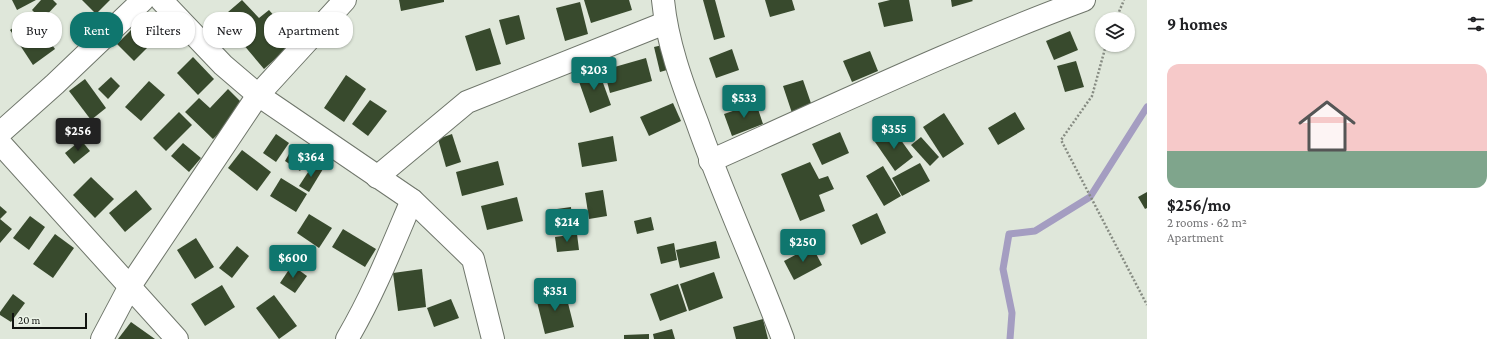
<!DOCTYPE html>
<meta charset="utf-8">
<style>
:root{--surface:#fff;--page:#f2f2f2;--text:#202124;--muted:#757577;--accent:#0f766e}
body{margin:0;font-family:"Crimson Pro",serif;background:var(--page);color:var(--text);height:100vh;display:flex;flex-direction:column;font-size:15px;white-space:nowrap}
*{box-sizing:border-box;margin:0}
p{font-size:13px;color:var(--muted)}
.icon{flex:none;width:22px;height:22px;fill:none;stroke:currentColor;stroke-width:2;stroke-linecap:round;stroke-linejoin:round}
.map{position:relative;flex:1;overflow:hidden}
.side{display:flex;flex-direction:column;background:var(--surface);width:360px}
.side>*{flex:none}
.hud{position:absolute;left:12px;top:12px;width:380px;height:36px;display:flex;gap:8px}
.controls{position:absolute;left:1095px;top:12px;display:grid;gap:8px}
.controls a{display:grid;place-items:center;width:40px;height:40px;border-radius:50%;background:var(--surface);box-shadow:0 1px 3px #0004;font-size:20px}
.scale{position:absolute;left:12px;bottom:10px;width:75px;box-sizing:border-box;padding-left:4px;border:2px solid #111410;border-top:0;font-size:11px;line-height:14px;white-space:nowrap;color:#111410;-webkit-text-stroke:3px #ecf4e8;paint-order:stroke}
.price{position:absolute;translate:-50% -34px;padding:0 9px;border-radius:4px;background:var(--accent);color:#fff;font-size:13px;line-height:26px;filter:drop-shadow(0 1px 2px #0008)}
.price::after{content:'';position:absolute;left:50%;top:24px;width:12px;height:9px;margin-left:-6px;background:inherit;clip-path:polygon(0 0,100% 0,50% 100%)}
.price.on{background:#222;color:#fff}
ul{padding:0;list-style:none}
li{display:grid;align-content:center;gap:8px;height:212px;padding:0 20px}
li span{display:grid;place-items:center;height:124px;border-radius:12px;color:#555}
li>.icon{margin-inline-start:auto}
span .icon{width:72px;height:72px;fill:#fffc;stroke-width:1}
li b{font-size:17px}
h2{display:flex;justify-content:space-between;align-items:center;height:48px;padding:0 20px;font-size:17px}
.tag{padding:0 14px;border-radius:16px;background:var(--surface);box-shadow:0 1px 3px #0004;font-size:14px;line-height:36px}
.tag.on{background:var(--accent);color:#fff}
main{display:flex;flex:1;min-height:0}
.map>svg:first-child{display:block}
</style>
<main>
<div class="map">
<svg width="1147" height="339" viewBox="0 0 1147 339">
<rect width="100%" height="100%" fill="#dfe7da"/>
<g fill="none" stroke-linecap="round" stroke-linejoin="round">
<path stroke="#a49dc1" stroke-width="7" d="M1010,339L1012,313L1003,269L1009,234L1035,231L1090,197L1147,107"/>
</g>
<g fill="#384a2d">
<path d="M12,0H36L17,10Z"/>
<path d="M41,0H53L57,4L42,20L32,10Z"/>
<path d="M82,0H110L96,14Z"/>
<path d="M242,0L259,18L269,10L289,33L279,41L286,49L264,69L221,18Z"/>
<path d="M399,0H444V2L401,11Z"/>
<path d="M584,0H629L632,10L591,23Z"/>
<path d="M703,0H715L725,37L714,40Z"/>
<path d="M765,0H792L795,10L770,17Z"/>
<path d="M890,0H909L913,21L884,27L878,3Z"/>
<path d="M951,0H972L973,1L952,7Z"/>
<path d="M580,2L588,34L565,41L556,8Z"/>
<path d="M31,15L55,49L33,65L10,30Z"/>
<path d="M519,15L525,39L506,45L499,20Z"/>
<path d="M134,27L151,44L134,61L117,44Z"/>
<path d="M490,28L501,64L476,71L465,36Z"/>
<path d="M1070,31L1078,50L1054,60L1046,41Z"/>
<path d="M667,44L674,68L660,72L654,47Z"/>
<path d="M732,49L739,70L716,78L709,58Z"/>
<path d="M870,51L878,71L852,82L843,61Z"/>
<path d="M193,57L214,79L198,95L177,73Z"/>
<path d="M646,58L652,81L610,93L604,70Z"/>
<path d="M1076,61L1084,87L1065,92L1057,66Z"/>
<path d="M598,69L611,105L590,113L577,76Z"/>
<path d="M346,75L366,89L344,122L324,108Z"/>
<path d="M111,77L120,86L108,99L98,89Z"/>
<path d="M85,79L106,108L91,120L69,91Z"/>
<path d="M803,80L813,109L793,116L783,86Z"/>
<path d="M149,81L165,95L141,121L125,107Z"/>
<path d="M228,89L246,107L213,139L185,112L199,98L210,108Z"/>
<path d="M370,100L387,111L368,136L352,124Z"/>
<path d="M673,103L681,121L649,136L640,117Z"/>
<path d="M756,103L763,124L732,136L724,114Z"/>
<path d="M179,112L192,125L166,151L153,138Z"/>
<path d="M1015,112L1025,129L998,145L988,128Z"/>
<path d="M944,113L964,144L943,158L923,127Z"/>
<path d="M893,129L913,157L895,171L875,142Z"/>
<path d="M840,132L849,153L822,165L812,144Z"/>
<path d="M276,134L289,143L276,162L263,153Z"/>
<path d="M452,134L461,162L446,167L438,139Z"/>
<path d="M613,136L617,161L582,167L578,143Z"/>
<path d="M921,137L939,157L930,166L911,145Z"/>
<path d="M81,140L90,151L74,164L65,153Z"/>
<path d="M183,143L201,158L189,172L171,156Z"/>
<path d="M293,147L309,158L300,171L285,161Z"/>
<path d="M242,150L271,172L257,191L228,168Z"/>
<path d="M498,161L504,185L462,196L456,172Z"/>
<path d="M810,162L819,179L828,176L834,189L819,195L825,211L800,221L781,174Z"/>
<path d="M314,163L323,169L309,192L299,186Z"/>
<path d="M920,163L930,181L902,196L892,178Z"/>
<path d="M883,166L901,196L884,206L866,176Z"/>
<path d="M91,177L114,199L95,218L73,195Z"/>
<path d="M281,178L307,194L296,212L270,196Z"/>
<path d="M136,190L152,209L125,232L109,213Z"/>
<path d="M603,190L607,216L589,219L585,193Z"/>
<path d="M1147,192V208L1145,209L1138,197Z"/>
<path d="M517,197L523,221L487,230L481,206Z"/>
<path d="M0,206L7,212L0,219L12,229L0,243Z"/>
<path d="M571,207L572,221L551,223L550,210Z"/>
<path d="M877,213L886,233L861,245L852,225Z"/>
<path d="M309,214L332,228L319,248L297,233Z"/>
<path d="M30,216L45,227L29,250L13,238Z"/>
<path d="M651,217L654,230L637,234L634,221Z"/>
<path d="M343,229L376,249L365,267L332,247Z"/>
<path d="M55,234L74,248L53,278L33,264Z"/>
<path d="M577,234L579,250L557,252L555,237Z"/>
<path d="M196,238L214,267L195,279L177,250Z"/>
<path d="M716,241L720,258L680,268L676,250Z"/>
<path d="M674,243L677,260L661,264L657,247Z"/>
<path d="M237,246L249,256L232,278L219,268Z"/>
<path d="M812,246L822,265L794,280L784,261Z"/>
<path d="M292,265L307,276L295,293L280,283Z"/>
<path d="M422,269L426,307L398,311L393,273Z"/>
<path d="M714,272L723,298L689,311L680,284Z"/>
<path d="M678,284L687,311L660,321L650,294Z"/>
<path d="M222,285L235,307L205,326L191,304Z"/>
<path d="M565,291L574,327L545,334L536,298Z"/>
<path d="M13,294L25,303L11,322L0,315V312Z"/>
<path d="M274,295L297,326L279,339L256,308Z"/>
<path d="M451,299L459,318L434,327L427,308Z"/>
<path d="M763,319L768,339H736L733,327Z"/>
<path d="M131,322L155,339H118Z"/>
<path d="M672,329L675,339H654L653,334Z"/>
<path d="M649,334V339H624V335Z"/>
</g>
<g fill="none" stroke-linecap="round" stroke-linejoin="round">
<g stroke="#6f766b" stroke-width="24">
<g id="minor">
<path d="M161,0L223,65L258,95L412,200L473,259L493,339"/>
<path d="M663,0C667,42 682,83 697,122C723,196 756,266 783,339"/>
<path d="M0,133L55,84L143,0"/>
<path d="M0,143L177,339"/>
<path d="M710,161C834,106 957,47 1084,0"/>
<path d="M377,177L467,102L665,23"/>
<path d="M102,339L130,286L258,95L345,0"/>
<path d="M347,339C373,295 392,247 412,200"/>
</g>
</g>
<g stroke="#868b82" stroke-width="2.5" stroke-dasharray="2 2" stroke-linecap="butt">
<path d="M1116,19L1124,0"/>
<path d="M1106,45L1092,96L1061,140L1147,305"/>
</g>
<use href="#minor" stroke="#fff" stroke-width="22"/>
</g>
</svg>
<div class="controls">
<a><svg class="icon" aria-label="layers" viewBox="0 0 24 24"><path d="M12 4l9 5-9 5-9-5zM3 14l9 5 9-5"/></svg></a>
</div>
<div class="scale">20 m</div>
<b class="price" style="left:594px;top:91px">$203</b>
<b class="price" style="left:744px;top:119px">$533</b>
<b class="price" style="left:894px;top:150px">$355</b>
<b class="price on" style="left:78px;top:152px">$256</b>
<b class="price" style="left:311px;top:178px">$364</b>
<b class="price" style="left:567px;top:243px">$214</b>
<b class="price" style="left:803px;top:263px">$250</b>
<b class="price" style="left:293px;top:279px">$600</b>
<b class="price" style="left:555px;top:312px">$351</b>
<div class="hud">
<a class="tag">Buy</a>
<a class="tag on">Rent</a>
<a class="tag">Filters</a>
<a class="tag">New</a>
<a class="tag">Apartment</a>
</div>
</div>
<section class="side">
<h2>9 homes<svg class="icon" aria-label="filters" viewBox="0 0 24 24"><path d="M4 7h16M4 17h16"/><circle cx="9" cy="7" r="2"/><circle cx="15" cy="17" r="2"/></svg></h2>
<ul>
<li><span style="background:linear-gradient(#f6c9c9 70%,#7fa58c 0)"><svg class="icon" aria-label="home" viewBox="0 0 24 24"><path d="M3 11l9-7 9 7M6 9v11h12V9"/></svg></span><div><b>$256/mo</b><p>2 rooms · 62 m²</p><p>Apartment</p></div></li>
</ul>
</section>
</main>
